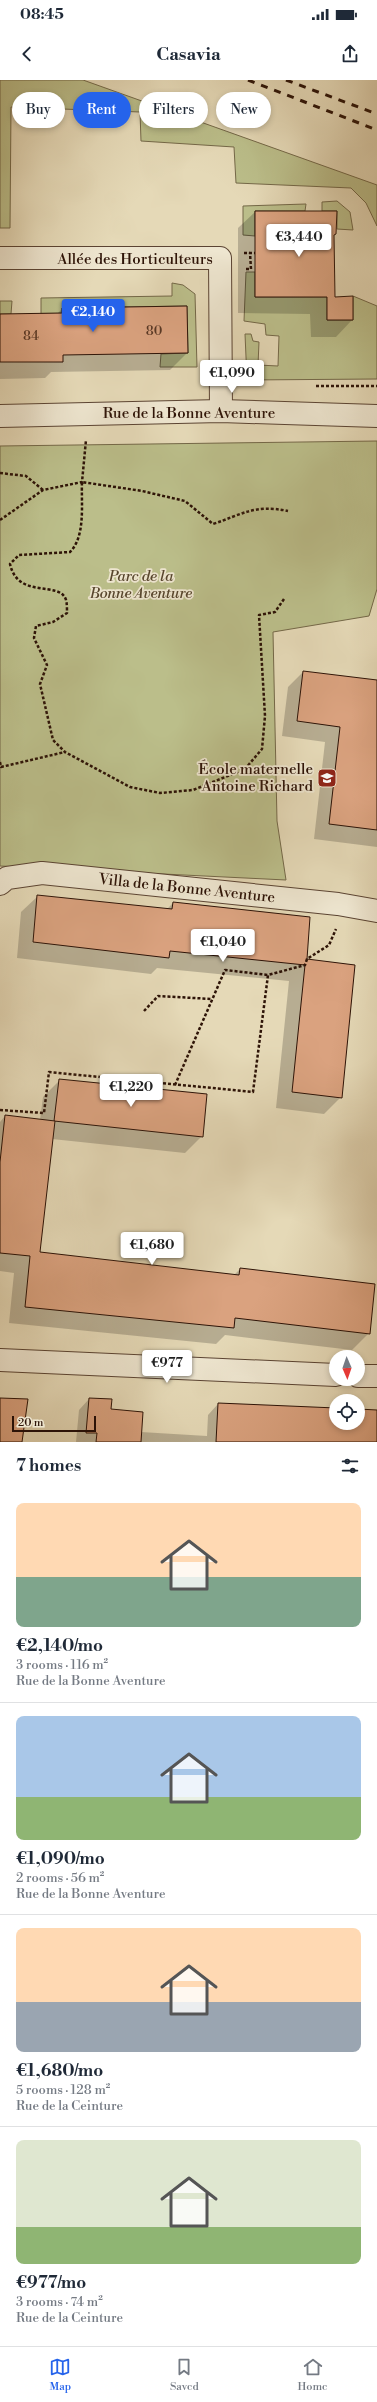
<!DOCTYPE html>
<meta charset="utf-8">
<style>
:root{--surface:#fff;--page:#f6f6f7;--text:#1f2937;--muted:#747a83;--line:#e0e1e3;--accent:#2563eb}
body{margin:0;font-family:"Libre Bodoni",serif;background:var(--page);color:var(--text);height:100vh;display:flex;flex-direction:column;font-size:15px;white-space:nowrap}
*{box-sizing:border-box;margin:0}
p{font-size:13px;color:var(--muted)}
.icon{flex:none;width:22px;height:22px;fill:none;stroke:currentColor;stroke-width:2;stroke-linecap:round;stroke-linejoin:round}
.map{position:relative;height:1362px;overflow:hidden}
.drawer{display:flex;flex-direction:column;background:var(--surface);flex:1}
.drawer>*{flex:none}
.guide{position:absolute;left:12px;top:12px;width:353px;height:36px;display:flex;gap:8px}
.needle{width:26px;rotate:178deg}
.fabs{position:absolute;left:329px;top:1270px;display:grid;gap:8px}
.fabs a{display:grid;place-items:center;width:36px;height:36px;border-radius:50%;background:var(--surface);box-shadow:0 2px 6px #0003;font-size:20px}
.scale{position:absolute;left:12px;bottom:10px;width:84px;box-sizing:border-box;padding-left:4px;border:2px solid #2d1307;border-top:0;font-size:11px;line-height:14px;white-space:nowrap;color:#2d1307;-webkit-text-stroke:3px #eee6d0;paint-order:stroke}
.price{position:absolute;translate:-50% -34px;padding:0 9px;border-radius:4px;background:#fff;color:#222;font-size:13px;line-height:26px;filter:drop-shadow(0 1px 2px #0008)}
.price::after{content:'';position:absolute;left:50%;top:24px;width:12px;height:9px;margin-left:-6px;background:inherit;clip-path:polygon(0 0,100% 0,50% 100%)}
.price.selected{background:var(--accent);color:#fff}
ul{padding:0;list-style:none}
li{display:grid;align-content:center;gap:8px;height:212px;padding:0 16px}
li+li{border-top:1px solid var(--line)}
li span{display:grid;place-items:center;height:124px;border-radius:8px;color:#555}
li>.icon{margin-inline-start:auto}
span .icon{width:72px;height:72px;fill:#fffc;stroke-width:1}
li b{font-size:17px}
h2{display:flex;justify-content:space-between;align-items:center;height:48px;padding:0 16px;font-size:17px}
.pill{padding:0 14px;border-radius:18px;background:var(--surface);box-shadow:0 2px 6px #0003;font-size:14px;line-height:36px}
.pill.selected{background:var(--accent);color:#fff}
.status{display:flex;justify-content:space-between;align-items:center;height:28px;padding:0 20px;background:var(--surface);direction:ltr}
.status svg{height:11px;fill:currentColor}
header{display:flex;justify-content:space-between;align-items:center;height:52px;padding:0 16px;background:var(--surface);font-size:18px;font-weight:700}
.menu{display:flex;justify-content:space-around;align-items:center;height:56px;border-top:1px solid var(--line);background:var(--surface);font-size:11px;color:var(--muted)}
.menu a{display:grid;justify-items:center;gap:2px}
.menu .selected{color:var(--accent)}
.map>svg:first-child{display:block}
</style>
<div class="status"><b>08:45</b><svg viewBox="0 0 49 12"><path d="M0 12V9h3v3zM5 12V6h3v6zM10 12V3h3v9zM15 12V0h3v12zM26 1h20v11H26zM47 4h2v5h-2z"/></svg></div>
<header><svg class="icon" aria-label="back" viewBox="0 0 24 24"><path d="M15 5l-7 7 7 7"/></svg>Casavia<svg class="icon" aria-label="share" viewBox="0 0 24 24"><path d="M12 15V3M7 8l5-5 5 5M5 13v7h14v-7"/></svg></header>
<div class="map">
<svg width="377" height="1362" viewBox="0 0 377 1362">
<rect width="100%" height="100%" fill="#e5d9b7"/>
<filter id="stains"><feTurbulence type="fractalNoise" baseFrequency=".005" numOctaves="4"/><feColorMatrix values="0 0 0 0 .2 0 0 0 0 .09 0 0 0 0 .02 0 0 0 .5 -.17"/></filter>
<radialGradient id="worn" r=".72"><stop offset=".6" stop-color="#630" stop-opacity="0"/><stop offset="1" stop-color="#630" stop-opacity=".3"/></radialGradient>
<g fill="#bbbe8a" stroke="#746848">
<path d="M0,0H83L377,105V146L366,123L351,108L236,103L234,67L141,61L140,32L11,27L10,148H0Z"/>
<path d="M337,121L350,132L353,150L337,149V131H322V122Z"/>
<path d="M306,124L305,131H255V156L243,155V126Z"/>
<path d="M246,192H255V217H327V240H353V216L377,226V299L247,300L245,254H251L253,261L259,262L258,285L278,286L279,256L266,255L265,244L244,241Z"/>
<path d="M172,203L183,205L195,214L197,287H160L161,274L188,273L187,226L62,228V234H41V218L172,216Z"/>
<path d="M0,221H12L11,234H0Z"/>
<path d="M377,361V509L369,536L273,552L277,741L286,800L0,786V366Z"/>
</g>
<g fill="#0003">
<path d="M255,132L333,156L334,218L352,240L336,257H311L310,234L238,233V148Z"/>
<path d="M62,229L187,273L170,290L51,292L45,298L0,299V236L56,235Z"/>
<path d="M303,592L377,601V767L314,759L325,662L282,656L288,607Z"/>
<path d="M38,816L167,829L173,823L306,880L341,1017L324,1034L276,1028L289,901L157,888L151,894L17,878L21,832Z"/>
<path d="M60,1000L202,1056L185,1073L52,1059L39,1173L234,1195L240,1189L369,1253L352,1270L225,1255L216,1264L9,1243L14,1193L0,1191V1042L5,1036L40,1040L43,1017Z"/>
<path d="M89,1319L141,1352L207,1356L208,1335L218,1324L336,1329V1343H358V1330L377,1331V1362H76L79,1330Z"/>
</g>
<g fill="#daa27f" stroke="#2d1307">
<path d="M255,131H337L336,154L334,155L335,217L353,216V240H327V217H255Z"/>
<path d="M187,226L188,273L63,275V282H0V234L62,233V228Z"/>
<path d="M303,591L377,600V750L329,744L340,647L297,641Z"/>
<path d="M37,815L172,829L173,822L310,837L307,879L355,885L342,1018L292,1012L305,885L170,871L169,878L33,862Z"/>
<path d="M59,999L207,1014L203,1057L54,1041Z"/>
<path d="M5,1035L55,1041L40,1172L239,1195L240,1188L375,1204L370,1254L235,1238L234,1248L25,1227L30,1176L0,1173V1082Z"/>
<path d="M0,1318L28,1319L22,1362H0Z"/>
<path d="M89,1318L112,1319L111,1329L143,1332L141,1362H96L97,1353H86Z"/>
<path d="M218,1323L336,1328V1343H358V1329L377,1330V1362H216Z"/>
</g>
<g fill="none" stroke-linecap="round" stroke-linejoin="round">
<g stroke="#5b4433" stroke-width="24">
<g id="minor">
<path d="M0,178H220L221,331"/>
<path d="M0,336L221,331L377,336"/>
<path d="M0,804L7,798L42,793L338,824L377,831"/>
<path d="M0,1280L336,1295"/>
<path d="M358,1296H377"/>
</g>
</g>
<g stroke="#2d1307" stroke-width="2.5" stroke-dasharray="3 2" stroke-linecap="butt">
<path d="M244,173H250"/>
<path d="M246,189H251L250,173H255"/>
<path d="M316,306H377"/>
<path d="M0,393L26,396L43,410"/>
<path d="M0,440L43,410L82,402L86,360"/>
<path d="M284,519L275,532L259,535L265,636L262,669L245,689L193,710L160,713L130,707L65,672L53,660L40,604L47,585L34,558L36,546L53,542L67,533C67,529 67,523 66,520C60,500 18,520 10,484L19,475L70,472C86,456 81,423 82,402L142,411L185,421L213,444C243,434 255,424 288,431"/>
<path d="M0,682L1,687L65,672"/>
<path d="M144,931L158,916L212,919"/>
<path d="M175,1005L225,890L268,895"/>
<path d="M0,1030L44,1033L49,992L253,1012L268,895L305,885L307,879L329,865L336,849"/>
</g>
<use href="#minor" stroke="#eee6d0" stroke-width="22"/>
<g stroke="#2d1307" stroke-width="3" stroke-dasharray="7 7" stroke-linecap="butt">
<path d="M248,0L377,50"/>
<path d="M286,0L377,34"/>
</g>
</g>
<defs>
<g id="school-square" transform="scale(1)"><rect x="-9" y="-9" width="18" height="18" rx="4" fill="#8f2418" stroke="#eee6d0"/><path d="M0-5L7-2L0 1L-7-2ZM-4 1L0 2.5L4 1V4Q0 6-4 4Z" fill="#fff"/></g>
</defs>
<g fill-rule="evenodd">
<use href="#school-square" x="327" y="698"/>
</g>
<g text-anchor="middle" stroke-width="3.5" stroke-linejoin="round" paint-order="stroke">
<g font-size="13" fill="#583725">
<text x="154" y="255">80</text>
<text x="31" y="260">84</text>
</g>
<g font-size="15" fill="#2d1307" stroke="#eee6d0">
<text x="135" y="184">Allée des Horticulteurs</text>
<text x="189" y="338">Rue de la Bonne Aventure</text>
<text transform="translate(187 808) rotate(6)" y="5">Villa de la Bonne Aventure</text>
</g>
<g font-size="15" font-style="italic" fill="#58462e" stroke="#eee6d0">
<text x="141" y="501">Parc de la<tspan x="141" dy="17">Bonne Aventure</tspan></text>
</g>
<g font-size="15" fill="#2d1307" stroke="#eee6d0" text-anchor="end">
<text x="313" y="694">École maternelle<tspan x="313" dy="17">Antoine Richard</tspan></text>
</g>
</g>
<rect width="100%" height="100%" filter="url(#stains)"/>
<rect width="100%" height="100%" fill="url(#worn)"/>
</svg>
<div class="fabs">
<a><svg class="needle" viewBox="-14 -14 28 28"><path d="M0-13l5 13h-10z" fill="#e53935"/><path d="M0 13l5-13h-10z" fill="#747a83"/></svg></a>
<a><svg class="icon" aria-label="locate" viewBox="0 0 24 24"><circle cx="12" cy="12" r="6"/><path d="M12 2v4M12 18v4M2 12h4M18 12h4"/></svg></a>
</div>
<div class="scale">20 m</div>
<b class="price" style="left:299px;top:178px">€3,440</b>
<b class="price selected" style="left:93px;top:253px">€2,140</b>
<b class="price" style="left:232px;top:314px">€1,090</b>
<b class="price" style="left:223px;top:883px">€1,040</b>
<b class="price" style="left:131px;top:1028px">€1,220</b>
<b class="price" style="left:152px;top:1186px">€1,680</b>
<b class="price" style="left:167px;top:1304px">€977</b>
<div class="guide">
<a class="pill">Buy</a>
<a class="pill selected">Rent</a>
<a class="pill">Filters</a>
<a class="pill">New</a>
</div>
</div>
<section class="drawer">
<h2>7 homes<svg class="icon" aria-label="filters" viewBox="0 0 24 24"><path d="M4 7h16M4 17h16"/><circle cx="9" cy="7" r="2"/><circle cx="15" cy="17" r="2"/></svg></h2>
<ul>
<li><span style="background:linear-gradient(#ffd9b3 60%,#7fa58c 0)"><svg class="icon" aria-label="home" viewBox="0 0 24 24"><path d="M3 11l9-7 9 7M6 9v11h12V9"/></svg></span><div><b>€2,140/mo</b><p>3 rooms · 116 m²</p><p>Rue de la Bonne Aventure</p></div></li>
<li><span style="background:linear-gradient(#a9c7e8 65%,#8fb573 0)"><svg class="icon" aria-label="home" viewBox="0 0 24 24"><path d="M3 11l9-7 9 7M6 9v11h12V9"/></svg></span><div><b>€1,090/mo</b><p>2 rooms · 56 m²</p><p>Rue de la Bonne Aventure</p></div></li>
<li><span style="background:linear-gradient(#ffd9b3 60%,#9aa5b1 0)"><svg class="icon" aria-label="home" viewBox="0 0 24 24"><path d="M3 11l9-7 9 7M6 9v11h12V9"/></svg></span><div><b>€1,680/mo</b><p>5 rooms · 128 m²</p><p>Rue de la Ceinture</p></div></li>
<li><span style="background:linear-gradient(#dfe7d0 70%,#8fb573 0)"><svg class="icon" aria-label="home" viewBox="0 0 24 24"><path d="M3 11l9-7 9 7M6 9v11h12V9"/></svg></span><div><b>€977/mo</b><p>3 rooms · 74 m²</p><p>Rue de la Ceinture</p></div></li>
</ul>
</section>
<nav class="menu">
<a class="selected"><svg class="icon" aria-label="map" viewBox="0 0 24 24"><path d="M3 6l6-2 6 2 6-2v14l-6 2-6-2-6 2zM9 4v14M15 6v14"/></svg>Map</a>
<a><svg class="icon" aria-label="saved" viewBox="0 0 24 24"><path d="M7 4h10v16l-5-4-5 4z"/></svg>Saved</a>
<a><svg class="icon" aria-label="home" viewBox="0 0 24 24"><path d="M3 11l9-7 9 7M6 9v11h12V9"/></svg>Home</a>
</nav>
